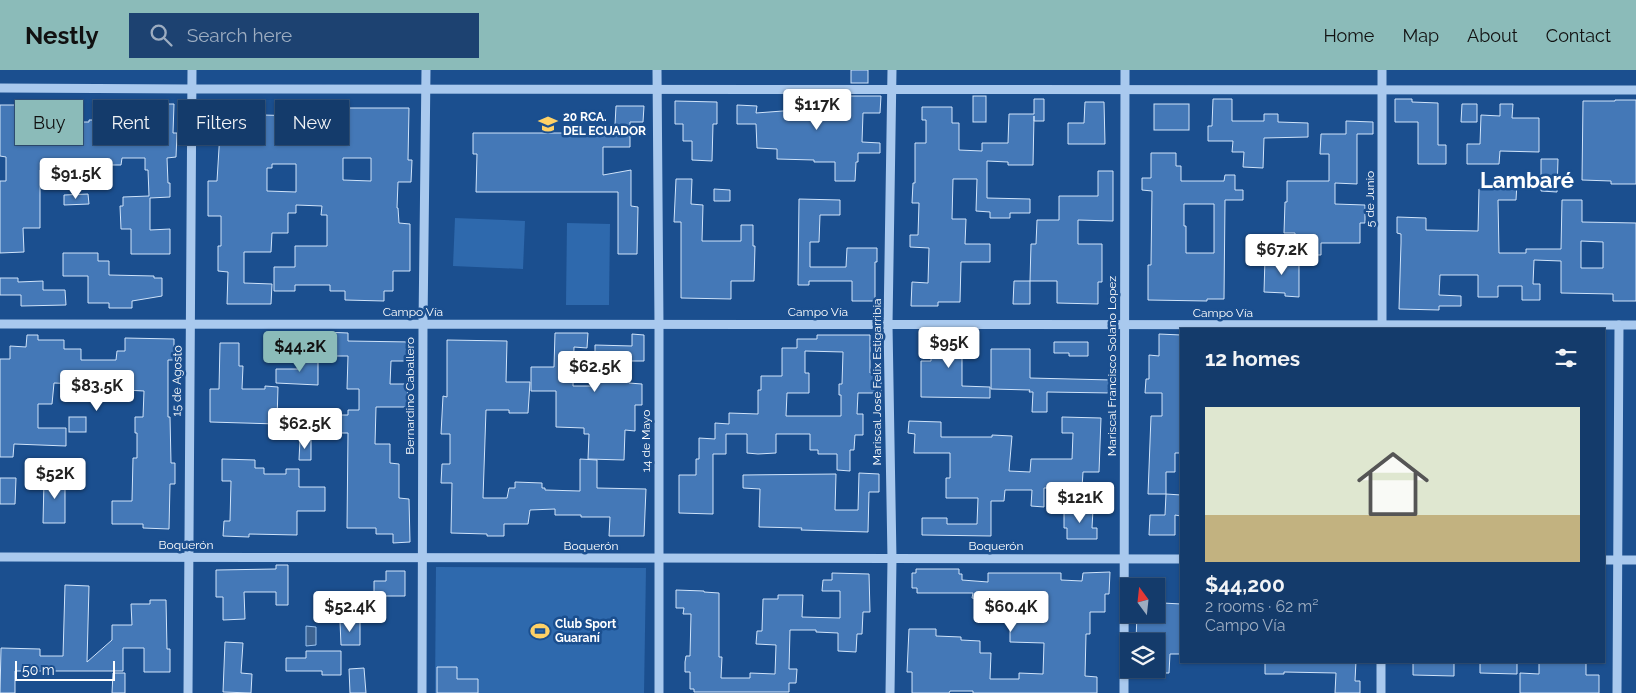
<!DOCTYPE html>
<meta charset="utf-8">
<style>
:root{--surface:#143b6b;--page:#1d4271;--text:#f1f3f6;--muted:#9dadc1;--line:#33557e;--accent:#8bbbb9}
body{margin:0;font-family:Raleway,sans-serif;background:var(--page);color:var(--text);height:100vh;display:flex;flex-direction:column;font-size:19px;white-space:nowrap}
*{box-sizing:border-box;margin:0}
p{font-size:16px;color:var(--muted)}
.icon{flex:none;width:28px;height:28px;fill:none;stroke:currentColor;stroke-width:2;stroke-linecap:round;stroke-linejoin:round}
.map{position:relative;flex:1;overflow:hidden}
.sheet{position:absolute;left:1180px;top:258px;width:425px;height:335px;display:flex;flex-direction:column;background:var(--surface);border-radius:0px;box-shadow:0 1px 4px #0004,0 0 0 1px var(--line)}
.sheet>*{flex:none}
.guide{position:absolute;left:15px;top:30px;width:475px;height:45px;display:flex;gap:10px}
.needle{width:32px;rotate:345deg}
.fabs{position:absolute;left:1120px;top:508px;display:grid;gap:10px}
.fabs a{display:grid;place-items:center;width:45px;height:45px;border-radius:0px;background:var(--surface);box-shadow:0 1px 4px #0004,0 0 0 1px var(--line);font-size:25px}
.scale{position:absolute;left:15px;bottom:12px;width:100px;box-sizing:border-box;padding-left:5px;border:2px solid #fff;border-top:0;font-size:14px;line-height:18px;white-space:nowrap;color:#fff;-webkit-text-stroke:4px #1b4f8f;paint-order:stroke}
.price{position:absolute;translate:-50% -42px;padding:0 11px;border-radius:5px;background:#fff;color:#222;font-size:16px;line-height:32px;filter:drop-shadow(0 1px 2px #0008)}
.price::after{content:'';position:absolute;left:50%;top:30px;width:15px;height:11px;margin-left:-8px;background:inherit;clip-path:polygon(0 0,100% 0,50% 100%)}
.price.on{background:var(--accent);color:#111}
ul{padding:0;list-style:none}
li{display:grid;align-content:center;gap:10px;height:265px;padding:0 25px}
li span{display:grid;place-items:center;height:155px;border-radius:0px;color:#555}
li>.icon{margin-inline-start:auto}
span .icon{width:90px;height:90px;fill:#fffc;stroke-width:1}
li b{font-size:21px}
h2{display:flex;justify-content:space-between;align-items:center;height:60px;padding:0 25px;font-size:21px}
.pill{padding:0 18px;border-radius:0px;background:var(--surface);box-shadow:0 1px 4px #0004,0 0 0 1px var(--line);font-size:18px;line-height:45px}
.pill.on{background:var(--accent);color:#111}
header{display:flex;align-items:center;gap:30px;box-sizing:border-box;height:70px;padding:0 25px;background:var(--accent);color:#111}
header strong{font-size:24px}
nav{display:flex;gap:28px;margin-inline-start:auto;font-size:18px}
.search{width:350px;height:45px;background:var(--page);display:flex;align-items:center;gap:12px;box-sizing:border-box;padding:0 18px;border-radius:0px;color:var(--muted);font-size:19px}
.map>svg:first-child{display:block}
</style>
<header>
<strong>Nestly</strong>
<div class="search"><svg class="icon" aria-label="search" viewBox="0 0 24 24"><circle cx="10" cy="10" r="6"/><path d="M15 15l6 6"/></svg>Search here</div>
<nav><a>Home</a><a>Map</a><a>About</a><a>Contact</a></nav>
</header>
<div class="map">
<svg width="1636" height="623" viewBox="0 0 1636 623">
<rect width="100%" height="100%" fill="#1b4f8f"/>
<g fill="#2e69ad">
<path d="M455,148L525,151L523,199L453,196Z"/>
<path d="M567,153L610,154L609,235H566Z"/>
<path d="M436,497L646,498L644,623H435Z"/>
</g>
<path fill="#3c6290" stroke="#9cc4f0" d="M306,556L316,557V575L306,576Z"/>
<g fill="#4478b7" stroke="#cfe3fa" fill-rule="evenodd">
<rect x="851" y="0" width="17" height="13"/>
<path d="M797,26H881L880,43H863L862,72L880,73V83H858V92H856L855,111H835V92H814V90L777,89V79L757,78L756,54H737V35L757,36L756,43L796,40Z"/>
<rect x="973" y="26" width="13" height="26"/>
<path d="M1034,29H1044V51H1034V46L1033,95H1008V92L987,91V128L1030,129V143H1010V148H990V142L976,141L977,109H953L952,149H966L965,174H990V192H961L960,232H938V236H911L912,212L928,213L929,178L910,177V165H918L919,133H912L913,113H915V73H926V50H922V37H952V53H959V80L982,81V73H1008L1009,44H1034Z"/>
<path d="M1213,29H1232V51H1264V44H1278V52L1308,53V67L1264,68L1263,98L1243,97L1244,82H1232L1233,71H1208V56H1212Z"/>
<path d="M1395,29H1412V32L1438,33V75H1446V94H1418V52H1395Z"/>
<path d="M1615,30H1636V114H1611V111L1582,110L1583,31H1615Z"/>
<path d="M675,31L717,32V54H713L712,91L692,90V71H683V54H675Z"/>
<path d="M1085,32H1104L1105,74H1068V53H1084Z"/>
<path d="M148,34H174L173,63H177L176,87L167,88L168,113H170V127L150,128V160L170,159V184H131V159H121L120,136H123V127L149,126L148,100H145V88H122L121,95H79V96H70V100H40V158H23L24,182L0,183V111H6V87L0,86V35H15V70L39,71L41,39L65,40V52H89V50H113L112,72H136V50H134L135,35H148Z"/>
<path d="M300,34L323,35L322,53L346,54V38H409L408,90H412L411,112H398L397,138H398L399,153L410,154V201H393V221H384V231L345,230V221H330V215H295V221H274V197H295V176H327V145H321L322,136L296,135V143H288V163H272L271,182H244V213L272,214L271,234H227L228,202L218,201V176H221V146H208V111H217L220,62H208L209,39L238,40V53L263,54V45L300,46ZM343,88H371V111L343,110ZM272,94H296V122L267,121V98H272Z"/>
<rect x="1154" y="34" width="35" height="26"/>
<path d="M1462,34H1477V52H1461Z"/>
<path d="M1500,34H1513L1512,48H1539V82L1500,81L1499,94H1467V74H1480L1481,45L1500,46Z"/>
<path d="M616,36H644L643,52H630V77H603V105L631,100V136L638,137L637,184H618V122H476L477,84H473V63H609V55H615Z"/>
<path d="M1346,51L1373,52V64H1357V114L1335,113V134L1365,135V153H1360V173H1321V185H1295V163H1284L1285,132H1287V111H1329V84H1320L1321,64H1346Z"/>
<path d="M1151,83H1176V96H1181V111H1224L1225,105H1235V120H1243V130H1225L1224,229H1207V231L1148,230V195H1151L1152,121L1142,120V108H1151ZM1184,134H1214V183H1186V156H1184Z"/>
<path d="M1541,89H1558L1557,122L1541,121Z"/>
<path d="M1098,101H1113V151L1078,150V174H1102V212H1098V234L1057,233V211H1030L1031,174H1036L1037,150H1059V126H1098Z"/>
<path d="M676,109H692L691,134L703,135L702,171H741V155H753V176H755L754,211H731V229L681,228V152H674Z"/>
<path d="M1502,112L1517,113L1516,130H1498L1499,183H1526V179H1561L1562,130H1582V152L1636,153V231H1613V224L1561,223V191L1534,190L1533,214H1540V230H1522V216H1498V227H1478V205H1440L1439,225L1461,226V236H1439V240L1399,239L1401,173V164L1397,163V147L1426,148V160L1478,161L1479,119H1502ZM1581,171L1603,172V198H1581Z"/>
<path d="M714,119L730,120V131H714Z"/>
<path d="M88,124L89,134L64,135V125Z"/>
<path d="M799,129L840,130V145H820L819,172H810V197H846L847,178H877V192H875V231H852V211H809V215H798Z"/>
<path d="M63,183H98V191H109V205L154,206V208H162V226L132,231V238H109V233H88V206H63Z"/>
<path d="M1265,188L1299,189V227L1285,226V223L1264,222Z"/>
<path d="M0,208H18V212L43,211V220H65L66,235L21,236V225H0Z"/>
<path d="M1014,211H1030V234H1013Z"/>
<path d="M324,262L348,263V271L411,272V291H391L390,314H408L407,337H376L375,374H390V393L399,394V428L409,429L410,472L393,473V464H376V458H347L348,363H321V345H348V340H359V319H347L348,286H324Z"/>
<path d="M555,263H588L587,278L574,277L573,316H597V290H595V275L632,276V264L644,265V291H630L629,313L642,314V335H635V361L625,360L624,390L588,389L589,364H584V358L556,357V321H531V297H554Z"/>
<path d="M1159,264L1181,265V383H1175V402H1166V424H1148L1151,346H1162V323H1145L1146,309H1149V285L1159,286Z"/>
<path d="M27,265H38V270H64V279H81V290H116L117,281H125V268L174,269V290H168V347H170L171,393H175V414H170L169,459L143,458V454H112V431H132L133,388H137V363H135V347H143L144,321L125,320V316L54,313L52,334H38V358H66V376L14,374L13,387H0V289H10V276L26,277Z"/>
<path d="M817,265H870V303H881V323H858L857,344H863V365H855L854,380H850V401L837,400V384H818V380H810V364H776V383L758,384L747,383V364H726V384H713V444L679,443V405H696V389H699V368L715,369V353L729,354V343L758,344V320H761V306H782V278H797V269H817ZM805,281L843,282L842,314H839V325H841V346H786L787,323H809V303H805Z"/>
<path d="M931,266L977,267V285H962V316L990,317V328L921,327V291H931Z"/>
<path d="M447,270L507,271L506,312H530L528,343H509V340H486L483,428H507L509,418H515V412L542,413V418H545V420L580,421V389L597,390V418L646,419L644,466H609L610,447H581V445H555V439L530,440L528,454H504V466H487V464L451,463L452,413H441L442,394H450V364H441L443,326L447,327Z"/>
<path d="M1054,272H1088V286H1069V283H1054Z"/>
<path d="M220,273H239V296H243L242,319H265V316L278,317L277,351H298V364H277V354L210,352V319H219Z"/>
<path d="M991,279H1030V308L1112,310V323L1047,322V342H1032L1033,322H1029L1030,320L991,319Z"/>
<path d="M300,287H318V315L276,313V299H299Z"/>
<rect x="69" y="347" width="17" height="15"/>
<path d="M1062,347L1101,348L1099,402H1083L1082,418H1044V437L1031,436L1032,420H1005L1004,431H991V466L922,465V448H947V454H977L978,428H946V408H950V383H914L915,364L908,363L909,351L941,352V367H992V365L1012,366L1009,401L1030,402L1031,389H1072L1073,363H1062Z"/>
<path d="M300,369H311V390H299Z"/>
<path d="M222,389L255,390V398H264V404H286V399H299V417H325V441H297V465L249,464V467L223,466L224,451H230L231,411H222Z"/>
<path d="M54,402H65V453H43L44,411H54Z"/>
<path d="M859,403L879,404V422H869L868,462L801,460L802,458L759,457L760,419L743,418V405L836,404L835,440H858Z"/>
<path d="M0,408H16L15,434H0Z"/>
<path d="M1166,424L1181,425V446L1175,445V465H1149L1150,445H1165Z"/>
<path d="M1064,439H1093L1092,458H1097V469H1067V458H1064Z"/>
<path d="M276,495H288V535H276V522H244L245,549L223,550V527H216V500L276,499Z"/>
<path d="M916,499H959V504H962V510L988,512V503H1061V510L1082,511L1083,503L1110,502L1109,524H1105V542H1090V564H1086L1085,606L1097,607V623H973V621H950L949,623H912V602H907L909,559H936V566L961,567V570L980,571V583H991L990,609H1019V603L1043,604L1044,573L1010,572V539L989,538V543H978V529L972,528L973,523H917V518H912V503H916Z"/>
<path d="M386,501H405V526H374V511H386Z"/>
<path d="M832,503L869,504L870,542H863L862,564H857L856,582L838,581V563L816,562V560H790L789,599H797L796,613H789V622H694V619H690V602H685V592L686,586H690L691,544H683L684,538H676V520L704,521V522L719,523V587H722L721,608H750V603L775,604L776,575L756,574L757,561H762L763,529H778V525H803L802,547L840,548V521H822L823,510H832Z"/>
<path d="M65,515L89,516L87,592L112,570V555H132L131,534H150V530H166L167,579H170V602H144V578H123V601H15V623H0L1,578L40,579V586H63Z"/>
<path d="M1163,533L1181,534V584H1170L1169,603H1156V571H1136L1137,544H1162Z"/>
<path d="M340,552H360V575H341Z"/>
<path d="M225,572L243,573L241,603L252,604L251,623L223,622Z"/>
<path d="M306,581H341V605H322V601H286V588H306Z"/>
<path d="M1265,591H1356L1355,611H1360V623H1335L1336,603L1284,602V604H1265Z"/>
<path d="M1413,591H1454V606L1413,605Z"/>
<path d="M1480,591H1517V604L1480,603Z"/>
<path d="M1539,591H1586V605H1599V623H1520V603L1539,604Z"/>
<path d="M437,597H457V609H478V623H437Z"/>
<path d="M364,598L366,623H350L349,599Z"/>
<path d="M113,603H125V623H112Z"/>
</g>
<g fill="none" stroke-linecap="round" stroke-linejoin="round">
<g stroke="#a9c9ee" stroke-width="9">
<path d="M657,0L659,255V623"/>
<path d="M0,18L192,19L1636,20"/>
<path d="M0,254L1636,255"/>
<path d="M1382,259V0"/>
<path d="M0,487L1181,489"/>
<path d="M1604,490H1636"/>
<path d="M188,623L192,0"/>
<path d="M422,623L423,255L426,0"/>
<path d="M890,623L892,489L888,255L892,0"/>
<path d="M1124,623L1125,0"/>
<path d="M1381,623V591"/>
<path d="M1617,623L1619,255"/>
</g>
</g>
<defs>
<g id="school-bare" transform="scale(1.5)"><path d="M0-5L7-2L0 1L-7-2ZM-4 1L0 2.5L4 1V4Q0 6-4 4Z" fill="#ffd166" stroke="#1b4f8f" stroke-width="2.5" paint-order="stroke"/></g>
<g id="stadium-bare" transform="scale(1.5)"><path d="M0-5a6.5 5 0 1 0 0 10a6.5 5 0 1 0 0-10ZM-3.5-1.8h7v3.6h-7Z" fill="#ffd166" stroke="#1b4f8f" stroke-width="2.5" paint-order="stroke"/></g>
</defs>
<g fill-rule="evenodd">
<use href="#school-bare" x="548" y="54"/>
<use href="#stadium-bare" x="540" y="561"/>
</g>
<g text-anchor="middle" stroke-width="5" stroke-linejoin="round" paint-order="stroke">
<g font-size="12" font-weight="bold" fill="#fff" stroke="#1b4f8f" text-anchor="start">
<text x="563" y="51">20 RCA.<tspan x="563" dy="14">DEL ECUADOR</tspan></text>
<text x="555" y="558">Club Sport<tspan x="555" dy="14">Guaraní</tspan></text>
</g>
<g font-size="12" fill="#fff" stroke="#1b4f8f">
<text transform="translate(1370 129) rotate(-90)" y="4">5 de Junio</text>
<text x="413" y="246">Campo Vía</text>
<text x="818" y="246">Campo Vía</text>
<text x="1223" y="247">Campo Vía</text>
<text transform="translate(1112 296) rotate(-90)" y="4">Mariscal Francisco Solano Lopez</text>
<text transform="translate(177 311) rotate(-89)" y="4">15 de Agosto</text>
<text transform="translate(877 312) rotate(-90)" y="4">Mariscal Jose Felix Estigarribia</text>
<text transform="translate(410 326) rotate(-90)" y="4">Bernardino Caballero</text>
<text transform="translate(646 371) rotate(-90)" y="4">14 de Mayo</text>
<text x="186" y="479">Boquerón</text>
<text x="591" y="480">Boquerón</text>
<text x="996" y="480">Boquerón</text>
</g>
<g font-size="22" font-weight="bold" fill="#fff" stroke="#1b4f8f">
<text x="1527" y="118">Lambaré</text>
</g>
</g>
</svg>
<div class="fabs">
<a><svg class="needle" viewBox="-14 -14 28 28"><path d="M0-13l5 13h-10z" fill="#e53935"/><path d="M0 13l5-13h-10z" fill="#9dadc1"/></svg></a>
<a><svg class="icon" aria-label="layers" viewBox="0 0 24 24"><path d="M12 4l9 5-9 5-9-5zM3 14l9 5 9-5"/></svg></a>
</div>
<div class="scale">50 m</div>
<b class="price" style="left:817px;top:61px">$117K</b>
<b class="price" style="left:76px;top:130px">$91.5K</b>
<b class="price" style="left:1282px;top:206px">$67.2K</b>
<b class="price" style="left:949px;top:299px">$95K</b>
<b class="price on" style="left:300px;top:303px">$44.2K</b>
<b class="price" style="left:595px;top:323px">$62.5K</b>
<b class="price" style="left:97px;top:342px">$83.5K</b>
<b class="price" style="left:305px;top:380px">$62.5K</b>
<b class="price" style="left:55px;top:430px">$52K</b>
<b class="price" style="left:1080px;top:454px">$121K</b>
<b class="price" style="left:350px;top:563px">$52.4K</b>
<b class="price" style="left:1011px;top:563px">$60.4K</b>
<div class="guide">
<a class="pill on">Buy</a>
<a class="pill">Rent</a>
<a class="pill">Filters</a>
<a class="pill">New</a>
</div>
<section class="sheet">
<h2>12 homes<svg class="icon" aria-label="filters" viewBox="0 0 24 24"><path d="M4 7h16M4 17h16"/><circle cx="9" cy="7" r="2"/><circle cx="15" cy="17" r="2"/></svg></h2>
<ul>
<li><span style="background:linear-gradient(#dfe7d0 70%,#c2b280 0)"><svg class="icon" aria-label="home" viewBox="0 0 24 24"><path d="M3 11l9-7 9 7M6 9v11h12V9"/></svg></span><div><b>$44,200</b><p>2 rooms · 62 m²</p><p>Campo Vía</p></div></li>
</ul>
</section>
</div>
